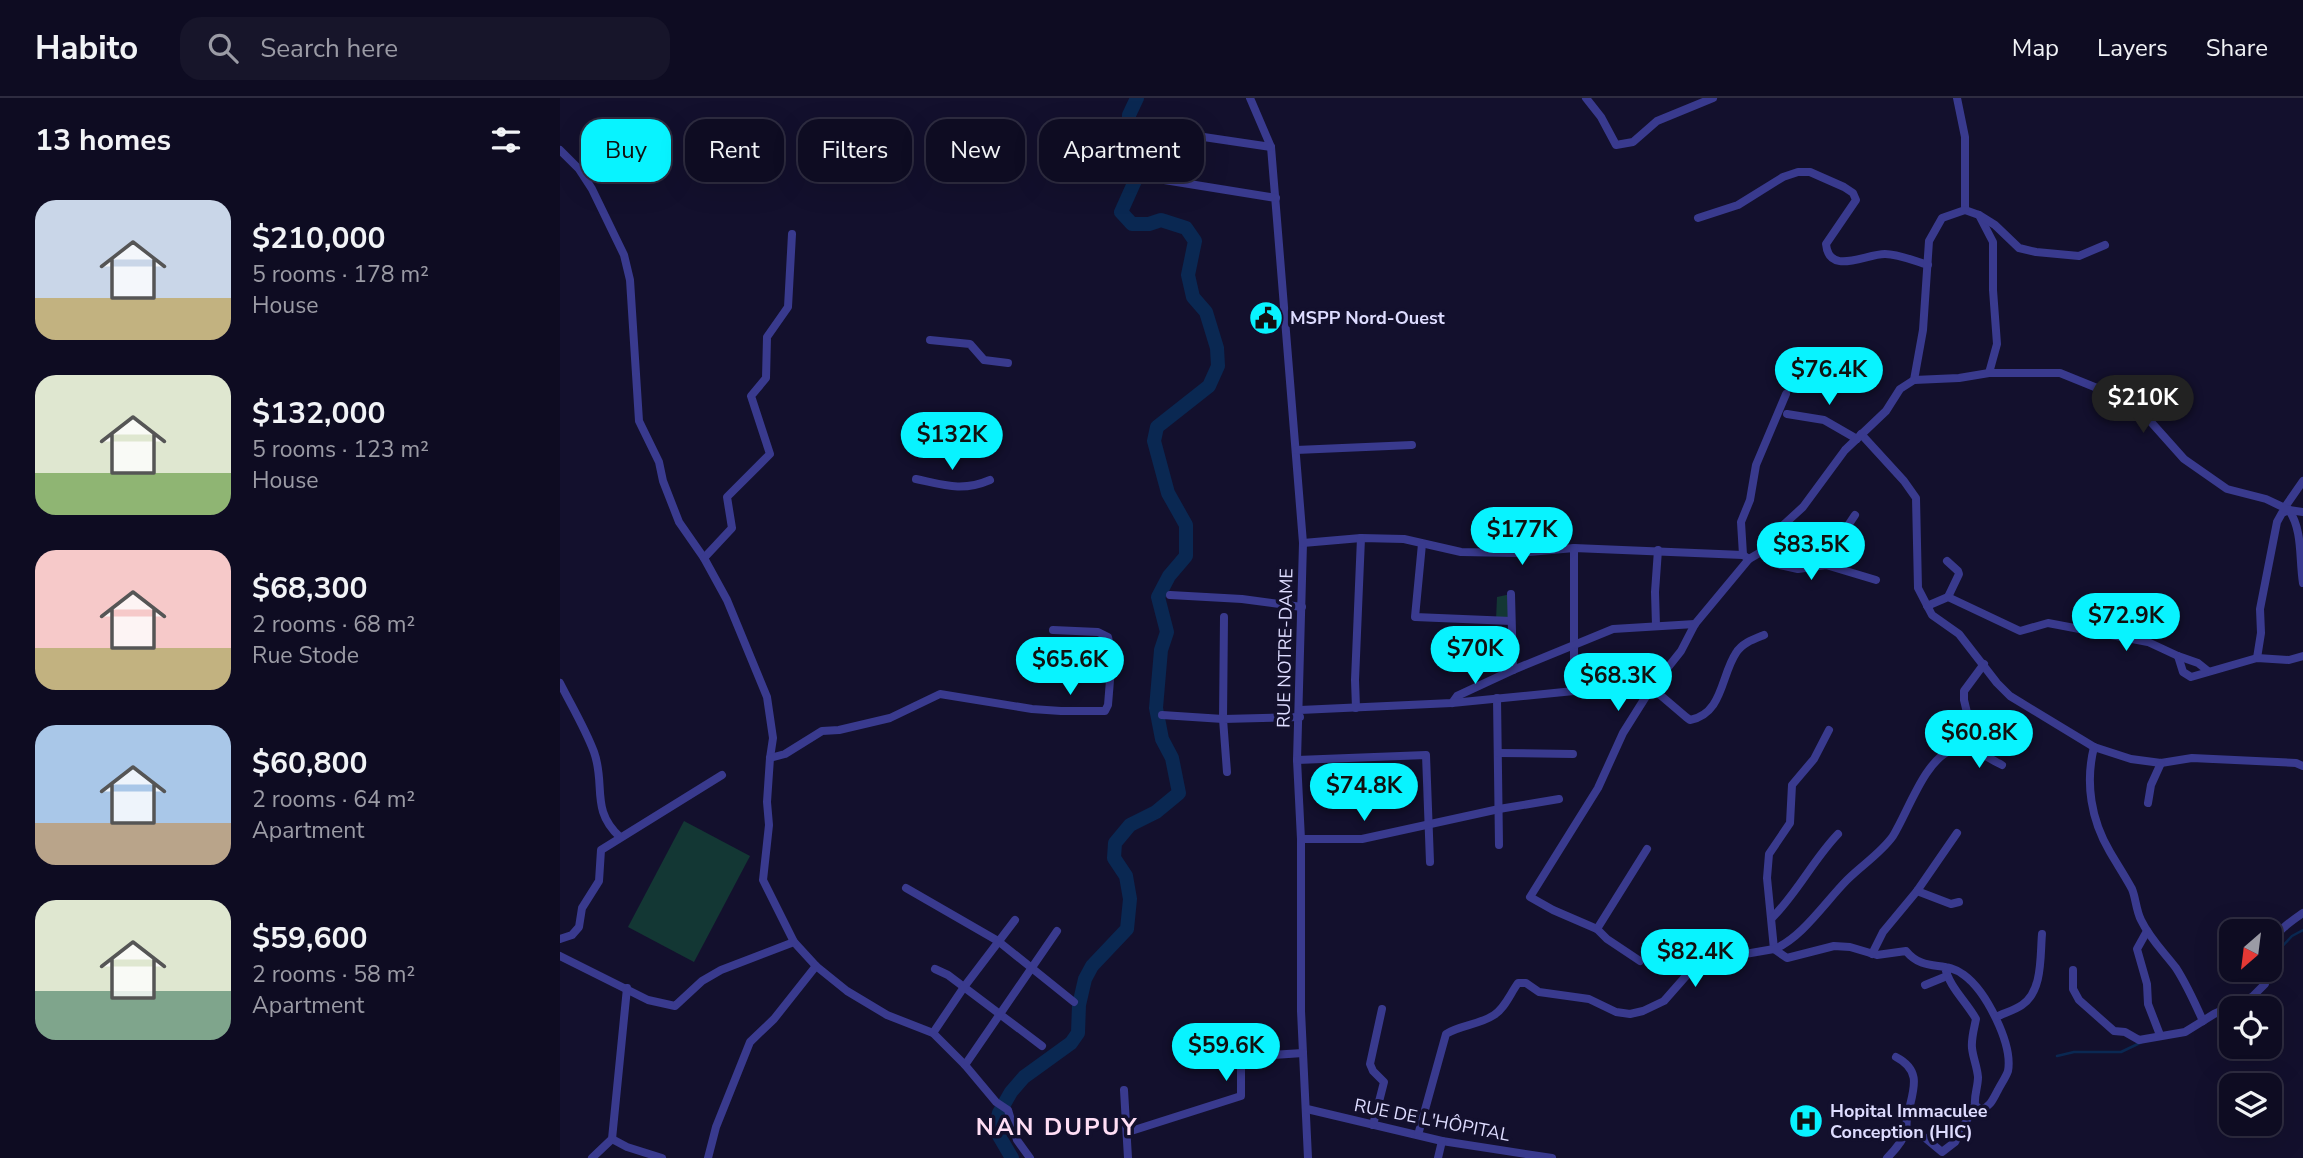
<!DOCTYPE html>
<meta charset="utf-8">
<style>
:root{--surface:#0e0c22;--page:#17152a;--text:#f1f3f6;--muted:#9b9ba5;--line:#2e2c40;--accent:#08f3ff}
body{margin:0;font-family:"Nunito Sans",sans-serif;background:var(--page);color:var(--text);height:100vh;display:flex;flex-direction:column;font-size:26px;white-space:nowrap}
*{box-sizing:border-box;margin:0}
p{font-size:23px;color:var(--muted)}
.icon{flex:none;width:38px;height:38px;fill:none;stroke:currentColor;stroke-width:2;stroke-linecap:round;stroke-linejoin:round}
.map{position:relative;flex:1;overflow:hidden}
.details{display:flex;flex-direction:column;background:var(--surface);width:560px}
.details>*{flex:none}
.top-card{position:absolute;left:21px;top:21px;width:665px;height:63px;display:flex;gap:14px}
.needle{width:46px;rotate:208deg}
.controls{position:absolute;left:1659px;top:821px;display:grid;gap:14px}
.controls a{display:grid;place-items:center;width:63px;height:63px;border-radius:14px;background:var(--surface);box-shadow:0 7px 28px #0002,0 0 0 2px var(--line);font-size:35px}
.price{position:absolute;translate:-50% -60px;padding:0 16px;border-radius:24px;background:var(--accent);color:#111;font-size:23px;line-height:46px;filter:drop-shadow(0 2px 4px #0008)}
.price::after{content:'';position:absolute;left:50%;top:42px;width:21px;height:16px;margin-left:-10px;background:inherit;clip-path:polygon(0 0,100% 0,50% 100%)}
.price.current{background:#222;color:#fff}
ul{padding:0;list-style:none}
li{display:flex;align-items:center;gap:21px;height:175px;padding:0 35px}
li span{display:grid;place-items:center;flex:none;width:196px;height:140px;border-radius:21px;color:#555}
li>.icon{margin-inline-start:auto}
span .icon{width:84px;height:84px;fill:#fffc;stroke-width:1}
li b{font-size:30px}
h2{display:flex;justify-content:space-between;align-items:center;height:84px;padding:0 35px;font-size:30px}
.tag{padding:0 24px;border-radius:21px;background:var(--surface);box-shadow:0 7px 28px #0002,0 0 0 2px var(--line);font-size:24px;line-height:63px}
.tag.current{background:var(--accent);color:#111}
header{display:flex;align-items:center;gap:42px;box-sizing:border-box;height:98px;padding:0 35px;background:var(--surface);border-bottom:2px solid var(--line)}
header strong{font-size:33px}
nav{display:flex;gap:38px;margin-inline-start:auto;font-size:24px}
.search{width:490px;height:63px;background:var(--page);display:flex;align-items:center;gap:18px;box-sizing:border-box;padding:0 24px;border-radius:21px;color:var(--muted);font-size:26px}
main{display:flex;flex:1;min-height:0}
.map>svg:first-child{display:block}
</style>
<header>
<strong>Habito</strong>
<div class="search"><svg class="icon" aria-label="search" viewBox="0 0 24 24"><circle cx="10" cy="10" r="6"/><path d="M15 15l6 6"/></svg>Search here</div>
<nav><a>Map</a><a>Layers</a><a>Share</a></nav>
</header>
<main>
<section class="details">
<h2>13 homes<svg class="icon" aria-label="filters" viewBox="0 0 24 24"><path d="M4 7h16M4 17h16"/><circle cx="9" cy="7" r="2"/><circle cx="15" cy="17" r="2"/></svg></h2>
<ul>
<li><span style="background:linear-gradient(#c9d6e8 70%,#c2b280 0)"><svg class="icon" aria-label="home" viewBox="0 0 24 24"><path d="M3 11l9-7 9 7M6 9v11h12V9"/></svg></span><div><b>$210,000</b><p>5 rooms · 178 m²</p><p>House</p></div></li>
<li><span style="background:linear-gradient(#dfe7d0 70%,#8fb573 0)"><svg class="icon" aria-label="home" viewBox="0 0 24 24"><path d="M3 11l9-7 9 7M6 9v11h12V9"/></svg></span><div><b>$132,000</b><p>5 rooms · 123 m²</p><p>House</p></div></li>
<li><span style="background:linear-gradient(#f6c9c9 70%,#c2b280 0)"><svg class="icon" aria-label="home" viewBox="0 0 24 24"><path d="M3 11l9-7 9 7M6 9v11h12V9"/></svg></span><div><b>$68,300</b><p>2 rooms · 68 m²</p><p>Rue Stode</p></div></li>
<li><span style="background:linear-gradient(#a9c7e8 70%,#b9a48a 0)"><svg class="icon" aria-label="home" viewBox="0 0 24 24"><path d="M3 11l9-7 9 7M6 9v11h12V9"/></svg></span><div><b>$60,800</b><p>2 rooms · 64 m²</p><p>Apartment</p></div></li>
<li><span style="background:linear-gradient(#dfe7d0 65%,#7fa58c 0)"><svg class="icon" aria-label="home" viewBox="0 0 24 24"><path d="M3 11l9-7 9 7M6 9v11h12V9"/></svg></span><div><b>$59,600</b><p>2 rooms · 58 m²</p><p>Apartment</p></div></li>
</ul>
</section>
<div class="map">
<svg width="1743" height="1060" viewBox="0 0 1743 1060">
<rect width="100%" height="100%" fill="#13102d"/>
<g fill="#133734">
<path d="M951,496V523L936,522L937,499Z"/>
<path d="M124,723L190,758L134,864L68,829Z"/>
</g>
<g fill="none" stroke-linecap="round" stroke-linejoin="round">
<g stroke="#0a2852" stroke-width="2.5">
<path d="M1714,857L1732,838L1743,832"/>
<path d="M1497,958L1514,954H1561L1582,944"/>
</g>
<path stroke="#0a2852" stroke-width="14" d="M452,1060L435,1031L439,1015L451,994L464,979L511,945L518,935L519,907L525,881L532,868L567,831L570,801L566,778L554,760L555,745L570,727L596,714L619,695L612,660L602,641L596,610L601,552L607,534L598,499L609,478L626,458V427L608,395L594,343L597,329L649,288L658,268L657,250L646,214L633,199L628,177L635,143L626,130L601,122L589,126H572L561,114L579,74L569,34V17L577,0"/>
<g stroke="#393a8e" stroke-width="8">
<path d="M690,0L711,49L717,122L743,445L737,662L741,741V913L748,1060"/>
<path d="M1026,0L1041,19L1056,47L1073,44L1097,23L1153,0"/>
<path d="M1397,0L1405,39V112L1419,117L1433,144V192L1437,246L1429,275"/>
<path d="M583,30L711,49"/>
<path d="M0,52L19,71L32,91L64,157L70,182L79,323L99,364L103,383L119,424L144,460L167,502L207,599L213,640L210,660L207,704L209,727L203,782L234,844L256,868L287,893L327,917L373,935L405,967L436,1004L448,1012L457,1042L470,1060"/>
<path d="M592,80L716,100"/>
<path d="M1419,117L1435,127L1459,150L1476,154L1519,158L1545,147"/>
<path d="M1138,120L1178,107L1223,79L1238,74H1250L1284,89L1293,95L1296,102L1266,146C1269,178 1305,156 1325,156C1339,156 1354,163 1368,167"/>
<path d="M370,242L410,246L424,262L448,265"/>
<path d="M1354,282L1363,232L1369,143L1382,120L1405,112"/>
<path d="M1227,316L1264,322L1297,341"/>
<path d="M1301,336L1344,383L1356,400L1358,490L1372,517L1399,536L1437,585L1450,598L1534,649L1571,661L1601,665L1632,660L1736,665L1743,668"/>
<path d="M736,352L852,347"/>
<path d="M356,381C384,387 402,394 430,382"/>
<path d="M1725,409L1743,383"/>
<path d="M1729,412C1743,433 1739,460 1743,485"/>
<path d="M743,445L801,440L844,441L901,454L958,455L1014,450L1183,457L1189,461"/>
<path d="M862,446L855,519L951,523"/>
<path d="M1014,450V593"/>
<path d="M1201,454L1220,467L1238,471L1266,467L1316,482"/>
<path d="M1183,457L1181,424L1190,402L1196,367L1226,296"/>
<path d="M144,460L172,430L167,399L210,356L191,298L206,280L207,239L228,209L232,136"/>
<path d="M1387,463L1398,473L1399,476L1388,499"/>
<path d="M1266,467L1271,453L1295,417"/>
<path d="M951,496L953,572"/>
<path d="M610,497L682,501L742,509"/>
<path d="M1367,508L1388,499L1460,533L1488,525L1588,544L1618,558L1623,574L1631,579L1697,560L1729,562L1743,558"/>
<path d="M1096,528L1095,494L1098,452"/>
<path d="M1618,558L1638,565L1648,573"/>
<path d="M1697,560L1701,535L1700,511L1717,424L1722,415L1729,412"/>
<path d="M0,585C11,607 25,630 34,654C46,687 30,712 60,739"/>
<path d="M1092,590L1126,619L1130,622C1163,616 1161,577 1176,555C1182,545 1194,541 1204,537"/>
<path d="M937,600L939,747"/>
<path d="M892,605L897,598L953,572L1053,531L1135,526"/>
<path d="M796,610L795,582L801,440"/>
<path d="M740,612L892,605L1014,593L1090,592"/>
<path d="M602,617L663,621L664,519"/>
<path d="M1269,632L1254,661L1232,687L1230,725L1209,756L1207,780L1214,851L1227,860L1274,848L1290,849L1317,857L1346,853C1364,875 1385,862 1404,877C1426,893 1453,946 1448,973C1446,979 1441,986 1438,992C1433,1001 1431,1008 1421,1012L1415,1007C1414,997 1418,989 1418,979C1417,968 1413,960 1412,950C1411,941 1414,931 1416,921C1406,903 1389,889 1385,869"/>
<path d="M1534,649C1525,685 1531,722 1550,754C1557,766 1565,778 1572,791C1576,801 1576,812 1581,822C1590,841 1604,854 1616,870C1627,887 1635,905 1643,923"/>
<path d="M1409,651V623L1404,602V593L1424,566"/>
<path d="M938,655L1013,656"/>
<path d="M210,660L225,656L262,633L279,632L330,620L380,596L472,611L501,613H545L548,607L552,557L548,539L538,534L493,532"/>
<path d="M737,662L866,657L870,764"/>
<path d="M667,674L663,621L740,619"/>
<path d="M1588,705L1591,687L1601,665"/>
<path d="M741,741H802L939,711L999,701"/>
<path d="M346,790L438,843L514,904"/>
<path d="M1357,793L1391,806L1399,804"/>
<path d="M1212,820C1238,794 1253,762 1278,736"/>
<path d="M1037,831L1087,751"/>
<path d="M1587,833L1577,851L1587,886L1588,906L1600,937"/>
<path d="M0,841L12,837L19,829L22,810L39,783L41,752L162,677"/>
<path d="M1312,856L1323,834L1357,793L1397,735"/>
<path d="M0,858L88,902L115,908L142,883L161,872L234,844"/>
<path d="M1710,862C1714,834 1720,831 1743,815"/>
<path d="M1080,863L1047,841L1037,831L993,812L970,799L1038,690L1063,635L1090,592L1121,553L1135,526L1189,461L1201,454L1220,430L1243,409L1285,352L1326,313L1340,291L1354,282L1399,280L1429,275H1500L1574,305L1624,361L1667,391L1706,401L1729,412L1743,414"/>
<path d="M375,871L388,877L482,948"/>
<path d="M1513,872V891L1519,902L1554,933L1565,934L1579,942L1625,934L1654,916L1692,899L1705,886L1708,872"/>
<path d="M1365,887L1387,878"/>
<path d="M1436,919C1444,915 1455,912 1462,907C1483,893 1480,858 1482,836"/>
<path d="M373,935L404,889L455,822"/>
<path d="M405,967L497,833"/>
<path d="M564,992L568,1060"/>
<path d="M747,1011L882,1043L992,1060"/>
<path d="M813,1027L824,984L813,973L810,966L822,911"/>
<path d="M1346,1032L1364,1039L1382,1054L1395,1044L1415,1007"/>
<path d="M568,1034L681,998V959L743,955"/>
<path d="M858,1037L886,936C900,927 919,927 934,917C945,910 950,896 958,885H966L979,894L1029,901L1056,914L1070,916L1083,913L1104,903L1133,870L1156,861L1214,851C1241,841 1266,803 1287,782C1302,767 1321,755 1333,738C1348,714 1365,661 1392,652C1409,645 1427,660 1442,667"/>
<path d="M52,1041L67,1049L102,1060"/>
<path d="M32,1060L52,1041L67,890"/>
<path d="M148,1060L156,1029L190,944L214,921L256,868"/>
<path d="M878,1060L882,1043"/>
<path d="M1327,1060C1335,1052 1343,1043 1346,1033C1347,1027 1346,1021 1348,1016C1353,992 1363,973 1336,959"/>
</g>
</g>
<defs>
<g id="civic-disc" transform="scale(1.75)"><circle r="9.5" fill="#08f3ff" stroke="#13102d"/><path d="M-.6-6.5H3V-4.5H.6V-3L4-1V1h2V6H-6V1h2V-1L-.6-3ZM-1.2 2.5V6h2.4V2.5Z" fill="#111"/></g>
<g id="hospital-disc" transform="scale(1.75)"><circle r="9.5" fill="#08f3ff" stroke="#13102d"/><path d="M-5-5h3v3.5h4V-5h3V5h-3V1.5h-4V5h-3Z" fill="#111"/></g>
</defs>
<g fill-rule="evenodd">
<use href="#civic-disc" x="706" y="220"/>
<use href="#hospital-disc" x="1246" y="1023"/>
</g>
<g text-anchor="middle" stroke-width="7" stroke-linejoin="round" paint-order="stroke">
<g font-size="18" font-weight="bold" fill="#dedcff" stroke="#13102d" text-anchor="start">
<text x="730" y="226">MSPP Nord-Ouest</text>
<text x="1270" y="1019">Hopital Immaculee<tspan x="1270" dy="21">Conception (HIC)</tspan></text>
</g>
<g font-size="18" fill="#dedcff" stroke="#13102d">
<text transform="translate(725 550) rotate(-89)" y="6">RUE NOTRE-DAME</text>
<text transform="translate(872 1022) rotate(11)" y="6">RUE DE L'HÔPITAL</text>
</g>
<g font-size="24" font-weight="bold" letter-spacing="2" fill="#ffdef5" stroke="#13102d">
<text x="497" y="1037">NAN DUPUY</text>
</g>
</g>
</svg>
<div class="controls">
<a><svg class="needle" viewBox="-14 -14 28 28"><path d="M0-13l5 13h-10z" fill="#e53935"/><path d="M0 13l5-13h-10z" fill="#9b9ba5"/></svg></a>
<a><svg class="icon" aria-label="locate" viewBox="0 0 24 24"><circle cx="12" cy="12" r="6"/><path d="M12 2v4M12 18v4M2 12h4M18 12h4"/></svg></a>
<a><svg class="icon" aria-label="layers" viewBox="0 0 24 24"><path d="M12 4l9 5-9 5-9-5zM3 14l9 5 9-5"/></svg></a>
</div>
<b class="price" style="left:1269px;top:309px">$76.4K</b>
<b class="price current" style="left:1583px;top:337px">$210K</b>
<b class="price" style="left:392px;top:374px">$132K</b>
<b class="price" style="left:962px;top:469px">$177K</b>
<b class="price" style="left:1251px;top:484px">$83.5K</b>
<b class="price" style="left:1566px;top:555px">$72.9K</b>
<b class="price" style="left:915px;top:588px">$70K</b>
<b class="price" style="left:510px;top:599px">$65.6K</b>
<b class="price" style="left:1058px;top:615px">$68.3K</b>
<b class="price" style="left:1419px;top:672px">$60.8K</b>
<b class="price" style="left:804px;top:725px">$74.8K</b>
<b class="price" style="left:1135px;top:891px">$82.4K</b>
<b class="price" style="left:666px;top:985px">$59.6K</b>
<div class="top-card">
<a class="tag current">Buy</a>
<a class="tag">Rent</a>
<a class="tag">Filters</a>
<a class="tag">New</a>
<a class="tag">Apartment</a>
</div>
</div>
</main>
